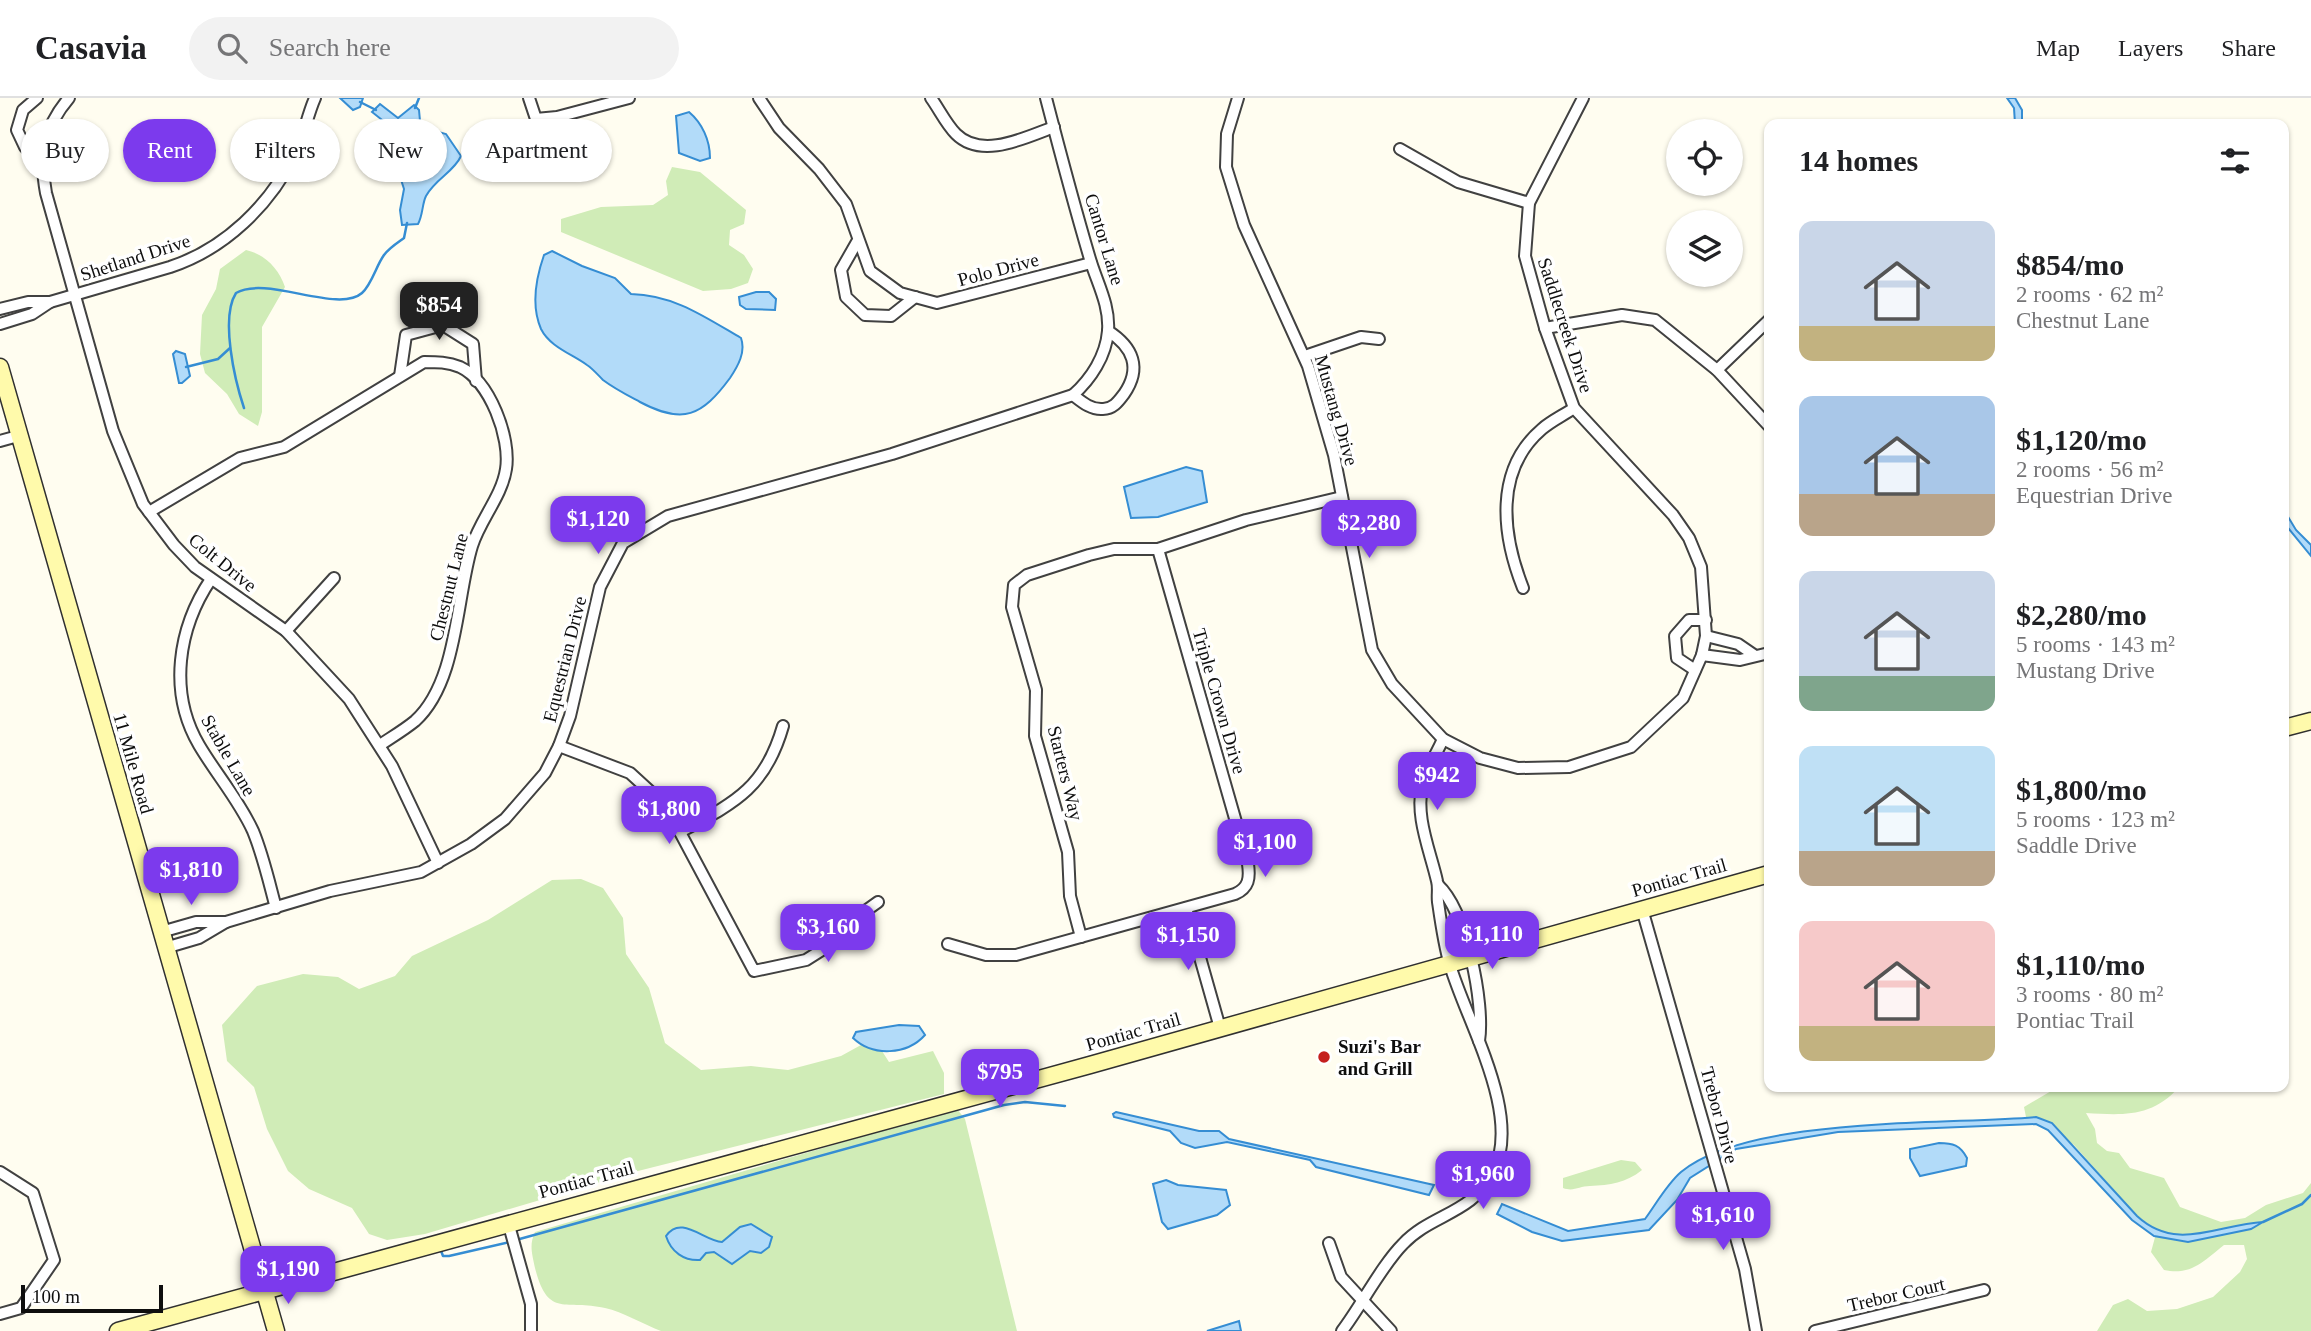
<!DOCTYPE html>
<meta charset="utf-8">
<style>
:root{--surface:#fff;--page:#f2f2f2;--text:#202124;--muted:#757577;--line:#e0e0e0;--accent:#7c3aed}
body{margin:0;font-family:"Times New Roman",serif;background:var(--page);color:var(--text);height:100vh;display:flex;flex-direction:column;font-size:26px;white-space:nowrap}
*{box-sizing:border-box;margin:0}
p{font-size:23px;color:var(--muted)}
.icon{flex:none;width:38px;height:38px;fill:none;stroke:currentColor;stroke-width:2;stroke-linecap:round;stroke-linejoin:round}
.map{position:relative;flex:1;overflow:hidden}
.drawer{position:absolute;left:1764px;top:21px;width:525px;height:973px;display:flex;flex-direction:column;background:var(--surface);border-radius:14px;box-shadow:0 2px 5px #0004}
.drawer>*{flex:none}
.hud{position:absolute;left:21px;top:21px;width:665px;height:63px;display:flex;gap:14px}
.fabs{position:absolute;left:1666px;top:21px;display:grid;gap:14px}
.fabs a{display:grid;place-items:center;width:77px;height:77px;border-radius:50%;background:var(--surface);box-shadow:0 2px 5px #0004;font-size:35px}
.scale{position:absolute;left:21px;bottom:18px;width:142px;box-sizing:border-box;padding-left:7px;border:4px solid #0e0e0e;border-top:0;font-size:19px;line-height:24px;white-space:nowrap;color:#0e0e0e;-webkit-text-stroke:5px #fff;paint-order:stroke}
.price{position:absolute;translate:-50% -60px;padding:0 16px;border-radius:14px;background:var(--accent);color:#fff;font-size:23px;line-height:46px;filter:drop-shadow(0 2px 4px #0008)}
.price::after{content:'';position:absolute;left:50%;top:42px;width:21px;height:16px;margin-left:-10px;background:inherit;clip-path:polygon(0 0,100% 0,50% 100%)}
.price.current{background:#222;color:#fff}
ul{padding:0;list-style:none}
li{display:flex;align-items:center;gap:21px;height:175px;padding:0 35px}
li span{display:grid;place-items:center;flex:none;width:196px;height:140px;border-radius:14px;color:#555}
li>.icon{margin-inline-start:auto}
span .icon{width:84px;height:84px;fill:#fffc;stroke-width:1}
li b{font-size:30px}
h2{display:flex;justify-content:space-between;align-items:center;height:84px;padding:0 35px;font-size:30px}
.pill{padding:0 24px;border-radius:32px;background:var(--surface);box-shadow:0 2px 5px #0004;font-size:24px;line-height:63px}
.pill.current{background:var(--accent);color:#fff}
header{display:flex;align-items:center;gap:42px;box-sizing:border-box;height:98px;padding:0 35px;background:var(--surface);border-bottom:2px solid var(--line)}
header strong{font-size:33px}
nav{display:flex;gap:38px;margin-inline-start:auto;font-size:24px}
.search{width:490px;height:63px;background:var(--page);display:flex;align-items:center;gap:18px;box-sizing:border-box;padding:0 24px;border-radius:38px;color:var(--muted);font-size:26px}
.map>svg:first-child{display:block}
</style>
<header>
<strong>Casavia</strong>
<div class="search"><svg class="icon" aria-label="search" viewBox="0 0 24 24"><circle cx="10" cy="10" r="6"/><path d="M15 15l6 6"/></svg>Search here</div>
<nav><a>Map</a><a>Layers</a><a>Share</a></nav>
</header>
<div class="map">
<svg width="2311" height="1233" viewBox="0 0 2311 1233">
<rect width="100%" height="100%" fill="#fffdf0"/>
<g fill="#d0ecb7" fill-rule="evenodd">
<path d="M672,69L700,74L746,112L744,126L730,132L729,147L744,157L753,171L748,185L731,191L703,193L561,134V121L601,109L653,107L668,97L666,83Z"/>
<path d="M246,152C265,156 279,171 285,189L262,229V314L258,328L239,316L227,296L205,275L200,256L202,217L216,191L220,171Z"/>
<path d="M581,781L603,790L623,820L626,856L649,890L665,945L701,972L751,968L788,972L841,958L861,947L882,953L889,964L933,953L944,975V996L638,1073L425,1136L387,1142L369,1136L352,1110L309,1091L288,1073L267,1031L254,989L227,963L222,927L257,888L303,876L338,879L359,891L395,878L412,858L488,822L552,782Z"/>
<path d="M2058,989H2179C2152,1020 2122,1017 2086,1015L2095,1031L2097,1045L2107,1053L2119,1055L2130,1070L2164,1080L2180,1109L2221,1124L2245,1120L2266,1107L2303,1095L2311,1085V1233H2097L2113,1207L2128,1201L2147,1213L2177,1211L2213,1199L2240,1174L2247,1161L2244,1147H2224C2204,1163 2191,1178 2164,1172L2151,1154L2157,1132L2137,1118L2074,1047L2036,1019H2026L2024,1009Z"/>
<path d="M957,1011L965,1021L1017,1233H661C643,1226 623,1214 605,1210C565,1201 548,1221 535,1170C532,1155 529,1147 535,1134ZM694,1132L709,1144H722L730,1138L733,1166L714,1154L706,1155Z"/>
<path d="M1621,1062L1635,1064L1642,1072C1626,1085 1610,1087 1590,1088C1579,1088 1574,1094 1563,1090V1080Z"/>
</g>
<g fill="#b2dbf9" stroke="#358dd3" stroke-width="2">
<path d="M340,0H363L360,9L353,12Z"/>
<path d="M2007,0H2015L2022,12V26H2015L2014,10Z"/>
<path d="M380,6L398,20L414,7L419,12L420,23L424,30L446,36L461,58C454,74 435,81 426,98C422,106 423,117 418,126L402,127L400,112L404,91L396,66V33L372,14Z"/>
<path d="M689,14C702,25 710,42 710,60L700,63L679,55L676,18Z"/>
<path d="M552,153L582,168L615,180L631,196C674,197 705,219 741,240C746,254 738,268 730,280C702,318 683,327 640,304C627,297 615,291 603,282C598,277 593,271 587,267C572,256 550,249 541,231C531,208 536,180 544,157Z"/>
<path d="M756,194H769L776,201L775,212L746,211L740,207L739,199Z"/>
<path d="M176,253L185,256L190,278L182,285H179L173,256Z"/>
<path d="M1186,369L1202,373L1207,404L1158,419L1131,420L1124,389Z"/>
<path d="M2284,412L2296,432L2311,447V458L2284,425Z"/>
<path d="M899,927L919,928L925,937C907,957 873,959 853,940L856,934Z"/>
<path d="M1116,1014L1199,1033H1219L1229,1041L1434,1087L1429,1097L1316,1069L1310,1062L1227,1044L1195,1050L1181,1045L1170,1033L1114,1019L1113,1016Z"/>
<path d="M2036,1019L2052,1025L2137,1118C2177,1155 2218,1126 2263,1124L2251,1131L2188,1144L2154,1138L2132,1122L2048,1032L2036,1026L1838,1034L1736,1051L1690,1080L1677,1102L1649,1132L1562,1143L1532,1134L1497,1116L1502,1106L1568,1133L1645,1121C1656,1106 1667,1086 1681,1074C1748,1018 1948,1027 2036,1019Z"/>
<path d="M1939,1045C1953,1045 1960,1047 1967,1060L1966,1068L1920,1078L1910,1060V1051Z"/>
<path d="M1166,1082L1178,1087L1226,1092L1230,1107L1217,1117L1168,1131L1162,1124L1153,1086Z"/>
<path d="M751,1126L772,1139L769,1149L761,1155L750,1153L732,1166L714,1154L706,1155L700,1162C684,1163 671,1154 666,1138C681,1116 704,1143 722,1144L740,1129Z"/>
<path d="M1239,1223L1241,1233H1207Z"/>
</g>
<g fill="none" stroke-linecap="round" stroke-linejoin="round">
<g stroke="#358dd3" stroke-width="2.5">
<path d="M360,4L376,12"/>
<path d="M415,10L419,0"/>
<path d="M186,269L218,261L230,250"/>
<path d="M244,310C235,283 220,220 236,195C266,177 338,216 362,195C372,186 376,168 384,157C389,150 397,145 404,140L407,125"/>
<path d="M2263,1124L2302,1106L2311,1097"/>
<path d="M516,1142L1004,1007L1025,1004L1065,1008"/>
<path d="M440,1150L443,1158H449L510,1144"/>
</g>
<g stroke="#414141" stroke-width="14">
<g id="street">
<path d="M37,0L23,12L17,32L25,49L42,66"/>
<path d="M69,0C44,29 39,58 46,95L113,333L143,406L174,447L195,469L286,533L349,601L392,668L438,765"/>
<path d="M529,0L536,21L557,19L629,0"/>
<path d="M759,0L779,30L819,71L846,106L870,173L900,195L937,205L1091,165"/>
<path d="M931,0C939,11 946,26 956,36C982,62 1026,39 1054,29"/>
<path d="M1238,0L1227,36L1226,69L1244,127L1308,268L1334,357L1372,552L1392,586L1443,641L1480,660L1518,670L1569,669L1631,649L1683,600L1702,557L1706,538L1701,469L1689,440L1673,417L1574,310L1545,230L1525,158L1529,105L1583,0"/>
<path d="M1400,51L1458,84L1529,105"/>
<path d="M857,144L841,172L846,199L865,217L891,218L915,199"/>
<path d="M0,211L28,204H50L170,169C225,151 270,107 295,56C304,38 307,18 315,0"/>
<path d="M0,226L32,216L50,204"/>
<path d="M1545,230L1622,217L1655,222L1717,272L1769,328"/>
<path d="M1305,258L1361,239L1379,241"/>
<path d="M1717,272L1769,222"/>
<path d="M400,278L406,237L443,227L473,246L476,283"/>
<path d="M1073,297C1082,304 1091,312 1103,311C1113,311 1118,304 1124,296C1142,270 1133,249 1108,233"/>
<path d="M0,343L18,338"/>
<path d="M149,414L240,360L284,349L424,264C437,264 448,264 460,269C490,283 511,340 506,371C502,398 480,422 472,448C456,500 458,584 415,623C404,632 392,639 380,647"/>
<path d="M211,481C178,530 168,594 199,647C216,676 239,702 253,733C263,757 269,784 276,810"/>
<path d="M1523,490C1502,437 1494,372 1542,331C1551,323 1564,317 1574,310"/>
<path d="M286,533L334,480"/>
<path d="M1706,538L1738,546L1754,557"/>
<path d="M1702,557L1740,562L1769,555"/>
<path d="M1695,572L1677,560L1675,538L1689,522H1706"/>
<path d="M559,648L630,675L666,708L754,873L806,862L825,850L843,829L878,804"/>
<path d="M680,734C734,705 765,691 783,628"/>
<path d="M1438,787C1466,813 1485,905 1479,943"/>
<path d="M1186,810L1220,930"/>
<path d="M1642,811L1745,1171L1756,1233"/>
<path d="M161,834L196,824H226L330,793L421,774L471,746L505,721L545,675L559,648L570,618L600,489L623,445L668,418L892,356L1073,297C1091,281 1106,258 1108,233C1110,207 1097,185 1090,161C1074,107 1060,54 1046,0"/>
<path d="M1081,839L1070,798L1068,754L1035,638L1036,592L1012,509L1014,487L1027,477L1089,457L1114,451H1158L1246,422L1342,399"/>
<path d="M948,846L986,857H1016L1235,796C1249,790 1250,780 1248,766L1158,451"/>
<path d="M165,850L199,840L226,824"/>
<path d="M0,1074L33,1095L54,1162L21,1210L0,1216"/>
<path d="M508,1124L531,1206V1233"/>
<path d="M1329,1145L1341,1179L1391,1233"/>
<path d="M1342,1233C1361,1208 1382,1167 1403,1146C1431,1116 1472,1116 1493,1075C1523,1017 1467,925 1450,867C1444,847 1441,825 1438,804C1437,797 1439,790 1437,783C1430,752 1414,717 1423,684C1427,670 1437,655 1443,641"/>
<path d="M1815,1233L1984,1192"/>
</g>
</g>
<g stroke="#303030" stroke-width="19">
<g id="secondary">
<path d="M0,269L276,1233"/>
<path d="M2284,630L2311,623"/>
<path d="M118,1233L1090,967L1769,776"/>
</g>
</g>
<use href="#street" stroke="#fff" stroke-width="10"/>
<use href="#secondary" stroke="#fffaab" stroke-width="16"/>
</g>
<circle fill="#c5201f" stroke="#fff" stroke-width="2.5" cx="1324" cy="959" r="7"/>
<g text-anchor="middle" stroke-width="7" stroke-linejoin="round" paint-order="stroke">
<g font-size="19" fill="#0e0e0e" stroke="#fff">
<text transform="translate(1105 141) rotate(73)" y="7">Cantor Lane</text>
<text transform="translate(135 159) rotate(-18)" y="7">Shetland Drive</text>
<text transform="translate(998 171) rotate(-15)" y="7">Polo Drive</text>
<text transform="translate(1566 227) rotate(72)" y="7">Saddlecreek Drive</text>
<text transform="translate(1337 312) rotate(74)" y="7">Mustang Drive</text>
<text transform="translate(223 464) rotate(39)" y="7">Colt Drive</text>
<text transform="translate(448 489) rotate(-76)" y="7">Chestnut Lane</text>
<text transform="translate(564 561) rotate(-76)" y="7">Equestrian Drive</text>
<text transform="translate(1220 603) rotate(74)" y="7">Triple Crown Drive</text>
<text transform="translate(229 657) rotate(60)" y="7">Stable Lane</text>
<text transform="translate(134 665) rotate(74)" y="7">11 Mile Road</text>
<text transform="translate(1066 675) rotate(76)" y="7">Starters Way</text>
<text transform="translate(1679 779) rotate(-16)" y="7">Pontiac Trail</text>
<text transform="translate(1133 933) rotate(-16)" y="7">Pontiac Trail</text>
<text transform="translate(1720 1017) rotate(75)" y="7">Trebor Drive</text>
<text transform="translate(586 1081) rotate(-15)" y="7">Pontiac Trail</text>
<text transform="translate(1896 1196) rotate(-13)" y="7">Trebor Court</text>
</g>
<g font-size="19" font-weight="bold" fill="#0e0e0e" stroke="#fff" text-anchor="start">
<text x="1338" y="955">Suzi's Bar<tspan x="1338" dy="22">and Grill</tspan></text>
</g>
</g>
</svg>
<div class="fabs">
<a><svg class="icon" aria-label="locate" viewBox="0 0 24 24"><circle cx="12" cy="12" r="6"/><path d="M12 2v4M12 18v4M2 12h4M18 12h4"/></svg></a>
<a><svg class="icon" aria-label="layers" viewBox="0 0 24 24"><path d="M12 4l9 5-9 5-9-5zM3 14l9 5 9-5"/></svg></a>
</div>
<div class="scale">100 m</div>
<b class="price current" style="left:439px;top:244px">$854</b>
<b class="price" style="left:598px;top:458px">$1,120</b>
<b class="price" style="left:1369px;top:462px">$2,280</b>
<b class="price" style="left:1437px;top:714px">$942</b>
<b class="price" style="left:669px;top:748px">$1,800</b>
<b class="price" style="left:1265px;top:781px">$1,100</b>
<b class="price" style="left:191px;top:809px">$1,810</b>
<b class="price" style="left:828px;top:866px">$3,160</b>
<b class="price" style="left:1492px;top:873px">$1,110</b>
<b class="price" style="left:1188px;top:874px">$1,150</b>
<b class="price" style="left:1000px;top:1011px">$795</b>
<b class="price" style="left:1483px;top:1113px">$1,960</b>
<b class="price" style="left:1723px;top:1154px">$1,610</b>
<b class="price" style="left:288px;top:1208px">$1,190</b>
<div class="hud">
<a class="pill">Buy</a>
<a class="pill current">Rent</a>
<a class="pill">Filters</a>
<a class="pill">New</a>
<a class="pill">Apartment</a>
</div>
<section class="drawer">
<h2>14 homes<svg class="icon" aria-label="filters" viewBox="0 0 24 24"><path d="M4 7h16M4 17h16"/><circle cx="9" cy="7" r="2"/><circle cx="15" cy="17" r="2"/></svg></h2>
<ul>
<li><span style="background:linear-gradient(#c9d6e8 75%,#c2b280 0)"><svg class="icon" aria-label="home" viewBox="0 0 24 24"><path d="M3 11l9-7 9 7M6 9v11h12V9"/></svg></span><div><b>$854/mo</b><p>2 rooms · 62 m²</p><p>Chestnut Lane</p></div></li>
<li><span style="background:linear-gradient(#a9c7e8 70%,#b9a48a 0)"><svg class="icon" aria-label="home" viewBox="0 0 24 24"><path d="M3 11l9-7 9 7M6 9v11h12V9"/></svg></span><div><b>$1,120/mo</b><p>2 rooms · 56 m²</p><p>Equestrian Drive</p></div></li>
<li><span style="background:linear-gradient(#c9d6e8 75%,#7fa58c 0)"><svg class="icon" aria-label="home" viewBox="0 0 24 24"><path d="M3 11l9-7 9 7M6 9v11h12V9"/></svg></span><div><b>$2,280/mo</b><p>5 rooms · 143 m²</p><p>Mustang Drive</p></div></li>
<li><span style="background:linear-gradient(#bfe0f5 75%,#b9a48a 0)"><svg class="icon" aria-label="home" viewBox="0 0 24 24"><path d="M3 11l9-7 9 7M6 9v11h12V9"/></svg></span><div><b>$1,800/mo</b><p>5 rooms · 123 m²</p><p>Saddle Drive</p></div></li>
<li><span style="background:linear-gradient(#f6c9c9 75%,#c2b280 0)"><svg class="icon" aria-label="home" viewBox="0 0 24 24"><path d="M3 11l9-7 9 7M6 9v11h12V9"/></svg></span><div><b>$1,110/mo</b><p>3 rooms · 80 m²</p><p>Pontiac Trail</p></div></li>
</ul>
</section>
</div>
